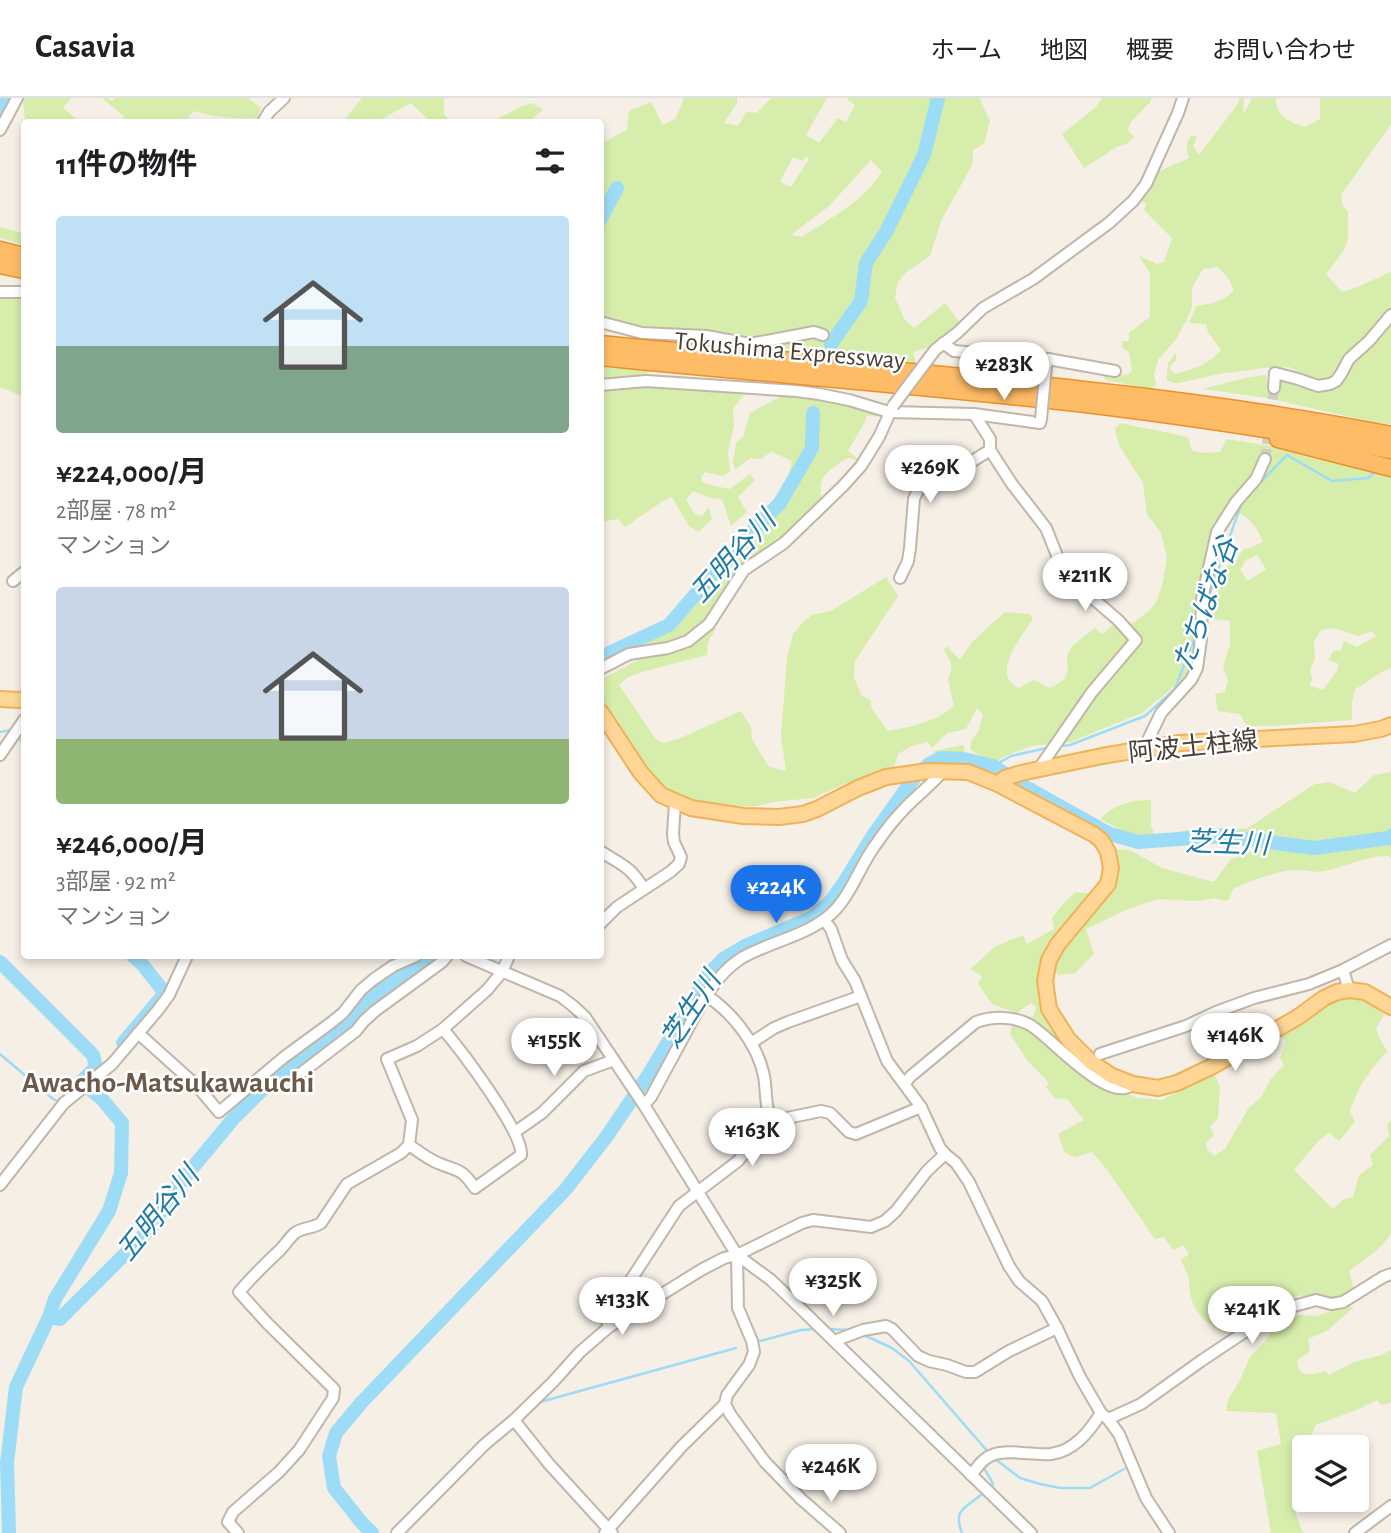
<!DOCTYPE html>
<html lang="ja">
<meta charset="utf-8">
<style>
:root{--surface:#fff;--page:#f2f2f2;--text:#202124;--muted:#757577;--line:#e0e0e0;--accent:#1a73e8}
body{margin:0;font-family:"Alegreya Sans","Noto Sans JP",sans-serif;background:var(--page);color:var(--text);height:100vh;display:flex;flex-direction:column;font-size:26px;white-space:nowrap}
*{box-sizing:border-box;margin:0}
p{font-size:23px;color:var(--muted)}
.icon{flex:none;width:38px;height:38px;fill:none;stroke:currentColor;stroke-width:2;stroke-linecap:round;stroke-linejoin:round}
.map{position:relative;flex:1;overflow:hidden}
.drawer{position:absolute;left:21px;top:21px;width:583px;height:840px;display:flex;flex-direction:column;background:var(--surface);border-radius:7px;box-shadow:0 4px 10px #0003}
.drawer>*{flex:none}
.buttons{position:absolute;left:1292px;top:1337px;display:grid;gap:14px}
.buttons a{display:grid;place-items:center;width:77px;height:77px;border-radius:7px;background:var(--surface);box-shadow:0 4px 10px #0003;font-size:35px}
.price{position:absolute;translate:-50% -60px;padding:0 16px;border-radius:24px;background:#fff;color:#222;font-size:23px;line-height:46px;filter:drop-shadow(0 2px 4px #0008)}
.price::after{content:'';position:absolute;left:50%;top:42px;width:21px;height:16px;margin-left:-10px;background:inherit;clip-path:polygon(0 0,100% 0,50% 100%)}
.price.active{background:var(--accent);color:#fff}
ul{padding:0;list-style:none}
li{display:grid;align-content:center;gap:14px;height:371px;padding:0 35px}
li span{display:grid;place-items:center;height:217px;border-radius:7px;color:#555}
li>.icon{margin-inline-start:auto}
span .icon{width:126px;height:126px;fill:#fffc;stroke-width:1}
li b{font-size:30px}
h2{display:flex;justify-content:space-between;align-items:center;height:84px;padding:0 35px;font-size:30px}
header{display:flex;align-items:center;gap:42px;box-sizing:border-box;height:98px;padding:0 35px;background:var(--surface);border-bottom:2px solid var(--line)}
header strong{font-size:33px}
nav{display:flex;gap:38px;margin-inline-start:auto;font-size:24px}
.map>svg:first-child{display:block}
</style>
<header>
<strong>Casavia</strong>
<nav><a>ホーム</a><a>地図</a><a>概要</a><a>お問い合わせ</a></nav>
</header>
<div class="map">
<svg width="1391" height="1435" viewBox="0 0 1391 1435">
<rect width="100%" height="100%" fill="#f5efe6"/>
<g fill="#d6edab" fill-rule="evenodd">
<path d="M23,0H71L63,10L80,24H25Z"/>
<path d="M102,0H108L112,3L115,0H248L261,10L257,20C235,21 214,19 193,13L185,24H121L125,19Z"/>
<path d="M362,0H444V17L453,24H431L411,5L376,24H343Z"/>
<path d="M684,0H737V5L724,25L738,28L746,14L757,15L771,0H827L806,37L819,45L838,20L846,24L855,7L847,2L848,0H979L990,23L984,46L973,52V65L941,123L930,158L905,175L897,186L895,200L905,222L914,230L945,205L960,225L930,249L913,254L916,265L790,251L705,234L600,233V46L627,32L629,13L651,4L663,27L676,20ZM793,59L802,63L807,59L809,61L791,89L780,84ZM871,62L882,74C864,103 831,120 802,139L791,137L829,108Z"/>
<path d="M1102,0H1151V3L1130,25L1128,33L1135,39L1126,46L1118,48L1084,70L1062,36L1095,10Z"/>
<path d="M1240,0H1245L1243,8L1244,16L1252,0H1276C1275,19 1290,24 1306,29L1320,21V0H1391V26L1341,97L1342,106L1348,114V141L1344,152L1326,176L1342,194L1355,190L1391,174V326L1378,325L1267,300L1203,291L1245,280L1266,277L1267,289L1279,291L1280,284L1321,285L1289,269L1263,270L1219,276L1179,285H1173L1166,281L1168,265L1176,255V262L1170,268L1171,273L1176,276C1193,271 1210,266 1221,252L1208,234L1206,226L1189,225L1196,208C1211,206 1224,204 1234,192C1230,182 1226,176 1217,169L1203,171L1192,190V209L1186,223L1177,240L1158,262L1154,276L1156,287L1151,291L1105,282L1104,274L1127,277L1132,273L1129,254L1122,250V243H1129V235L1150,219V175L1139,158L1157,166L1164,164L1172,140L1144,112L1146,106L1139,100L1153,76L1189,60C1186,51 1185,44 1192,37L1197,39L1193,48L1199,57L1237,7Z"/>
<path d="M532,5L543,12L528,24H492L520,9Z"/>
<path d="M0,129L22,135L24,133V147L0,140Z"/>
<path d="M0,199H24V299L0,289Z"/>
<path d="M605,267L650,273L643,278L600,281V271Z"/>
<path d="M648,289L744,296L733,311L734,328L728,354L730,374L723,378L705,374L701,379L702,384L714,388L730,391L750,376L755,382L738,399L747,414L731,428L722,401L710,400L693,393L686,402L695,416L702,418L709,409L712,421L699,434L689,428L672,399L663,403L625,429L618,421L600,424V292Z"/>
<path d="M784,297C818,298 849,306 881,315L875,319L867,317L865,324L848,353L858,361L857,363L850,360C843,362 839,365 834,369C820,379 820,384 821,400L801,423L777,444L752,458L729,484L709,522L716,530L708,544L707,557L645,573L628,579L619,587L655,640L663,645L678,641L741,613L751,629L752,641L769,669L786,673L781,638L787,561L793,536L803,524L812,517L831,513L886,479L898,498L855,563L854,580L862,598L870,602L872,611L888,633C913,628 934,625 954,608L948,582L951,572V565L944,552L947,548L960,562L972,544L1005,514L1029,516L1033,520C1025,535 999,564 1009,582C1011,586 1015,587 1018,590L1034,582L1050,590L1064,582L1068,573L1067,558L1072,548L1095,530L1102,536L1114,526L1133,525L1149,513L1157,503L1163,484L1167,459L1161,435L1147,416L1143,385L1119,347L1115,331L1120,325L1188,339L1192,353L1205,355L1220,354L1227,341L1302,353L1391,379V570C1379,574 1367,585 1355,591L1352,605V622L1272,628H1247L1240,616L1218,613L1215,596L1225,594L1228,582L1223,569L1230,547V523L1198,519L1193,569L1185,581L1172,590L1142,615L1070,644L1031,648L1003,659L988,670L977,667H935L934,653L963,647L965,655L974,659L980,658L970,651L971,644L979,632L983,617L977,610L966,631L947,635L932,650L928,644L912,648L898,656L892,675L851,688L846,685L813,700L773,704L757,708L728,709L674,698L655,681L639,663L618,630L600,600V582L642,560L670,553L668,546H646L647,535L660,528L693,493L728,449L734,439L756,423L779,402L786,389L792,363L772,354L760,361L750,360L735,372L733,364L736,345L743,339L750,315ZM1242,416C1253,424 1258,432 1263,444L1252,449L1243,452L1235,464L1222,470L1218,478L1220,488L1214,499L1201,493L1204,474L1233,417ZM1257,457L1266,471L1248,483L1240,472L1245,463ZM1334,530L1358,538L1372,533L1376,538L1357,549L1344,543L1341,552L1333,553L1329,562L1339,566L1337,573L1323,592L1310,588L1312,580L1310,573L1315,560L1314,544L1321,532Z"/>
<path d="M1391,674V761L1389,758C1367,757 1346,769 1324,773C1315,775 1306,772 1297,772C1279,772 1249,783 1233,791L1229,802L1224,803L1216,800L1195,803L1158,801L1128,811L1086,831L1094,856L1075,875L1058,877L1054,871L1045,912L1127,996L1138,1000L1161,1002L1214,976L1220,989L1218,1020L1210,1029L1214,1037L1206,1045L1207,1051L1214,1058L1225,1051L1248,1011L1261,999L1270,982L1284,967L1280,960L1286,944L1274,926L1336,898L1349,895L1373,904L1384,917L1376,930L1378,938L1387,953C1369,974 1359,986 1350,1013L1355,1024L1339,1043L1329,1035L1319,1042L1294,1072L1333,1111L1344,1101L1353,1099L1359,1077L1373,1067L1370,1057L1389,1038L1387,1026L1391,1023V1135C1382,1151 1364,1162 1349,1173L1354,1191C1338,1202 1318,1206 1300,1197L1273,1211L1232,1238C1212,1230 1194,1218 1190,1195C1189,1189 1190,1183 1188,1178C1186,1172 1183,1167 1181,1162L1189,1156L1183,1147L1173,1152L1164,1139L1155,1141L1108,1073L1092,1054L1075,1059L1065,1055L1058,1036L1084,1022L1067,1001L1055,1000L1046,989L1049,985L1027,962L1010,936L1012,927H1019L1027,932L1035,924L1032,920L1037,909L1031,905L1016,915L992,906L978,886L982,878L970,871L996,848L1023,837L1027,846L1054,831L1052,820L1062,807L1075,794L1104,797C1122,778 1122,776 1114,751L1130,752L1162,770L1214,784L1230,762L1280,743L1216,735L1149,740H1137L1100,721C1114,707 1130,702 1151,702V728L1155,738L1189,732L1217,730L1246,731L1315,686L1329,684L1355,695L1374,677Z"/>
<path d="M1347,1207L1353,1210L1328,1232L1308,1241L1310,1254L1297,1262L1298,1270L1304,1276H1315L1326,1273L1328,1277L1357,1263L1379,1258L1391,1252V1305L1381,1307L1377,1302L1356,1312L1316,1327L1311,1338L1310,1349H1304V1398L1294,1410L1301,1431L1304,1435H1271L1257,1353L1281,1346L1276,1315L1226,1313L1228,1302L1239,1284L1250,1259L1265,1243L1276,1225L1298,1217L1317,1218Z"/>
</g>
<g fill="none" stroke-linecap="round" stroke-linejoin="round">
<g stroke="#9ddcf7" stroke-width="2.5">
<path d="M1249,396L1287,357L1332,383L1368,380L1377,372"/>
<path d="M1206,506L1242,404"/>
<path d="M0,634L11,632L12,634"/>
<path d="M17,638L24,646"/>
<path d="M1061,648L1070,647L1145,618L1175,591L1197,532"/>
<path d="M993,668L1011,658L1051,649"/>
<path d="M0,956L53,1001L57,1003L81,984"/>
<path d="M828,1231L847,1232"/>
<path d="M866,1238L892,1250L909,1263L989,1355"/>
<path d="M760,1243L801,1232L814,1231"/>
<path d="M540,1304L736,1250"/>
<path d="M994,1360L1020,1380L1040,1386L1060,1390H1090L1124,1371"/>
<path d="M993,1387L991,1382L984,1370L993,1362"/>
<path d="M962,1435C953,1412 964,1411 981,1397"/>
</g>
<g stroke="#9ddcf7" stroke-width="14">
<path d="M0,14L6,0"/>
<path d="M600,122L617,90"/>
<path d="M831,246L861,203L866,165L886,134L924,57L938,0"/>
<path d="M600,562L611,554L669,527L730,456L780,405L812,350L813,315"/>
<path d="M0,864L93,957L96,969L81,984L101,1000L122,1025L121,1075L109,1113L55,1201L49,1219L16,1289L7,1365L9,1435"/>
<path d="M123,945L165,895L142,866L133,858"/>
<path d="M49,1219L60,1221L152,1129L175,1091L233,1021L262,992L346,930L366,904L385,888L423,868L432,858"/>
<path d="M372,1435L362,1425L334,1390L329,1358L336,1335L361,1305L566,1091L607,1038L647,979L709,876L723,861L745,848L811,820L830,804L845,783L874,736L901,698L915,679L929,666L941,660L964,661L993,668L1022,687L1110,736L1138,744L1221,738L1314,750L1389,740L1391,738"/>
</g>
<path stroke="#d2ccc3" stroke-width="10" stroke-dasharray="10 5" stroke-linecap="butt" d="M1265,361L1274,290"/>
<g stroke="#c1b6a8" stroke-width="14">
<g id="minor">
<path d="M263,24L269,14L284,0"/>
<path d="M0,32L17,0"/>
<path d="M0,194H24"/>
<path d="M600,224L642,235L706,238L750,246L814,234L823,237"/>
<path d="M943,245L954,253L1048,261"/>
<path d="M935,252L957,235L983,210L1033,181L1109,125L1133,103L1146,86L1178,15L1183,0"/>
<path d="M1046,267L1048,261L1115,273"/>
<path d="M600,287L646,283L797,293L819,296L849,302L889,314L974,316L1040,325L1041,321"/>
<path d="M1274,290L1275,275L1298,281L1318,288L1330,286L1336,283L1341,276L1349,261L1369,243L1391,217"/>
<path d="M974,316L990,341V352L1012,386L1046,430L1060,465L1076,488L1096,503L1118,522L1136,542L1092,594L1038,672"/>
<path d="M900,480L908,463L910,450L914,401L918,392L929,385L949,378L990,352"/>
<path d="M13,483L24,474"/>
<path d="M600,571L629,556L668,550L688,543L709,526L744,472L784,445L843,388L861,368L879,339L892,310"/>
<path d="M1146,650L1148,642L1161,615L1191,582L1197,570L1201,541L1202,501L1217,434L1236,404L1256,381L1265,361"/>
<path d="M0,657L24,622"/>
<path d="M600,753C622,767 630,768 644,791"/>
<path d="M824,822L831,831L842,862L855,883L887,963L921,1009L940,1050L945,1056L956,1065L969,1084L1009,1168L1019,1183L1042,1203L1057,1230L1080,1279L1101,1315L1108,1321L1119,1336L1146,1400L1169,1435"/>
<path d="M600,826L617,809L670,774L679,766L681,759L674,744L673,736L675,704"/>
<path d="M466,858L560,898L572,907L585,919L644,1007L737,1157L771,1182L791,1201L1031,1435"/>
<path d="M1343,872L1391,847"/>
<path d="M707,898C732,914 758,947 764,978C767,994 764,1011 774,1026"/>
<path d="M138,935L197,988L219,1014L283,960L332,924L343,915L361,892L374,881L393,868L416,858"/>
<path d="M751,945L774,930L788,924L861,898"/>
<path d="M1100,956L1186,928L1216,914L1254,900L1309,886L1343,872L1349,892"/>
<path d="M296,979L356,933L364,923L375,913L442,864L447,858"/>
<path d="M905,985L911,978L976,924C993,918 1014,918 1030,927C1050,938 1109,1008 1133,986"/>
<path d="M644,1007L651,999C662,979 673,958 684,938C699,910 713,879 740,861C768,844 807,838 831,816C850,799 859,770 874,749C884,734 895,720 908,707C919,696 932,686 942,674"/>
<path d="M515,1034L542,1015L584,973L614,962"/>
<path d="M409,1047C418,1053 428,1061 438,1065C459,1074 460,1069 475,1090L521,1057C524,1035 460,951 443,931"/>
<path d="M0,1087L64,1005L112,966L158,912L169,897L187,858"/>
<path d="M737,1157L738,1210L752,1243L754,1254L749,1267L727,1297L725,1306L730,1316L765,1364L801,1401L840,1435"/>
<path d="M609,1229L606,1220L679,1108L738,1063L757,1039L774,1026L787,1020L821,1013L830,1015L849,1034L856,1036L921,1009"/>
<path d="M834,1243L863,1232L886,1228L892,1231L918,1258L929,1263L947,1267L966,1274H975L1009,1253L1057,1230"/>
<path d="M1108,1321L1141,1306L1201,1263L1276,1213L1316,1202L1331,1206L1343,1204L1383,1179L1391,1176"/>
<path d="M514,1322L549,1366L612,1435"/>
<path d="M971,1377C977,1370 982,1361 990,1358C1000,1353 1013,1354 1023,1355C1032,1355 1042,1357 1051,1356C1074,1353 1089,1334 1101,1315"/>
<path d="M238,1435L228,1424L233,1414L279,1374L299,1352L333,1300L334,1291L267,1225L239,1194C252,1179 265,1166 279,1153C285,1147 289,1140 295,1135C303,1129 312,1131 321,1125L347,1086L401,1055L409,1047L412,1022L387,961L417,948L443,931L487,892L502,874L509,858"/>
<path d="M397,1435L484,1347L514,1322L553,1284L580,1254L609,1229L701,1172L724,1160L737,1157L802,1125L813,1122L871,1129L885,1123L896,1113L927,1073L945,1056"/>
<path d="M605,1435L682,1348L725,1306"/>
<path d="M1355,1435L1391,1408"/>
</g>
</g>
<g stroke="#efb25a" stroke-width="18">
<g id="major">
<path d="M0,601L19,602L24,601"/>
<path d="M600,613L641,675L661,697L691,710L743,718L779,719L803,716L817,711L858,690L886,679L928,673L968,674L998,686L1093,736L1101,742L1108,754L1111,770L1108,786L1058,846L1049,862L1045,883L1049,911L1068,941L1091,964L1112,978L1133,986L1158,990L1177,985L1213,968L1298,919L1324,900L1337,894L1349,892L1365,894L1391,909"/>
<path d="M998,686L1005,680L1021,675L1102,658L1180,645L1354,636L1381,631L1391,627"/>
</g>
</g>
<g stroke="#ec9029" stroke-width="19">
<g id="highway">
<path d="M0,152L24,158"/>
<path d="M0,167L24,172"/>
<path d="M600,246C697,256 794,262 891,272C1058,288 1226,305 1391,337"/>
<path d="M600,259C768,276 935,288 1102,308C1199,320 1295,335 1391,352"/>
<path d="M1278,341L1391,370"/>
</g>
</g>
<use href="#minor" stroke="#fff" stroke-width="10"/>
<use href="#major" stroke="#ffd695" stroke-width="14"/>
<use href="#highway" stroke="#ffbc67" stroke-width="16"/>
<g stroke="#c1b6a8" stroke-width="14" stroke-linecap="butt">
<g id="minor-bridge">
<path d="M893,308L935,252"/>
<path d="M1041,321L1046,268"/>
</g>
</g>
<use href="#minor-bridge" stroke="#fff" stroke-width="10"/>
</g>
<g text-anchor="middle" stroke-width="5" stroke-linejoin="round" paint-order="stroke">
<g font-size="26" fill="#483f35" stroke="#fff">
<text transform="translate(790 252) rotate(5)" y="9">Tokushima Expressway</text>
<text transform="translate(1193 648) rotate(-6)" y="9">阿波土柱線</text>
</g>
<g font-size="28" font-style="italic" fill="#207aa5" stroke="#fff">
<text transform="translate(732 458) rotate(-48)" y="10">五明谷川</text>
<text transform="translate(1205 506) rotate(-70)" y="10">たちばな谷</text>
<text transform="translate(1227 744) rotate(2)" y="10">芝生川</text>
<text transform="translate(690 911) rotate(-57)" y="10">芝生川</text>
<text transform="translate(157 1115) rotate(-51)" y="10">五明谷川</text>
</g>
<g font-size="30" font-weight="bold" fill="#6c5b4b" stroke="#fff">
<text x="168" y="994">Awacho-Matsukawauchi</text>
</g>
</g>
</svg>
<div class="buttons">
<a><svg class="icon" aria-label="layers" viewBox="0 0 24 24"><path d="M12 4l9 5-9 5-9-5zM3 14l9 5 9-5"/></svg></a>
</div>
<b class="price" style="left:1004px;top:304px">¥283K</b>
<b class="price" style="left:930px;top:407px">¥269K</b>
<b class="price" style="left:1085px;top:515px">¥211K</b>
<b class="price active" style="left:776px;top:827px">¥224K</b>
<b class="price" style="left:1235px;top:975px">¥146K</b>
<b class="price" style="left:554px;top:980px">¥155K</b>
<b class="price" style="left:752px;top:1070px">¥163K</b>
<b class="price" style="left:833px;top:1220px">¥325K</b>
<b class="price" style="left:622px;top:1239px">¥133K</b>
<b class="price" style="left:1252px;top:1248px">¥241K</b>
<b class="price" style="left:831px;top:1406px">¥246K</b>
<section class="drawer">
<h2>11件の物件<svg class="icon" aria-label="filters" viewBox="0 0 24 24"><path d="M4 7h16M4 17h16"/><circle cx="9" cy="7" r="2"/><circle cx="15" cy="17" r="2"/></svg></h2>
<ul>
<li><span style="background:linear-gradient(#bfe0f5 60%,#7fa58c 0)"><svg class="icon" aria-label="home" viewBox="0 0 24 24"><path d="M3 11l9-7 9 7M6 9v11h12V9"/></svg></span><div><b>¥224,000/月</b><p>2部屋 · 78 m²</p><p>マンション</p></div></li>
<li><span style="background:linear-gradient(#c9d6e8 70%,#8fb573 0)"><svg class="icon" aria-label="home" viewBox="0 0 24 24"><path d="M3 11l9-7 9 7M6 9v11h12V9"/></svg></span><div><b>¥246,000/月</b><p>3部屋 · 92 m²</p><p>マンション</p></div></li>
</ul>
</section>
</div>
